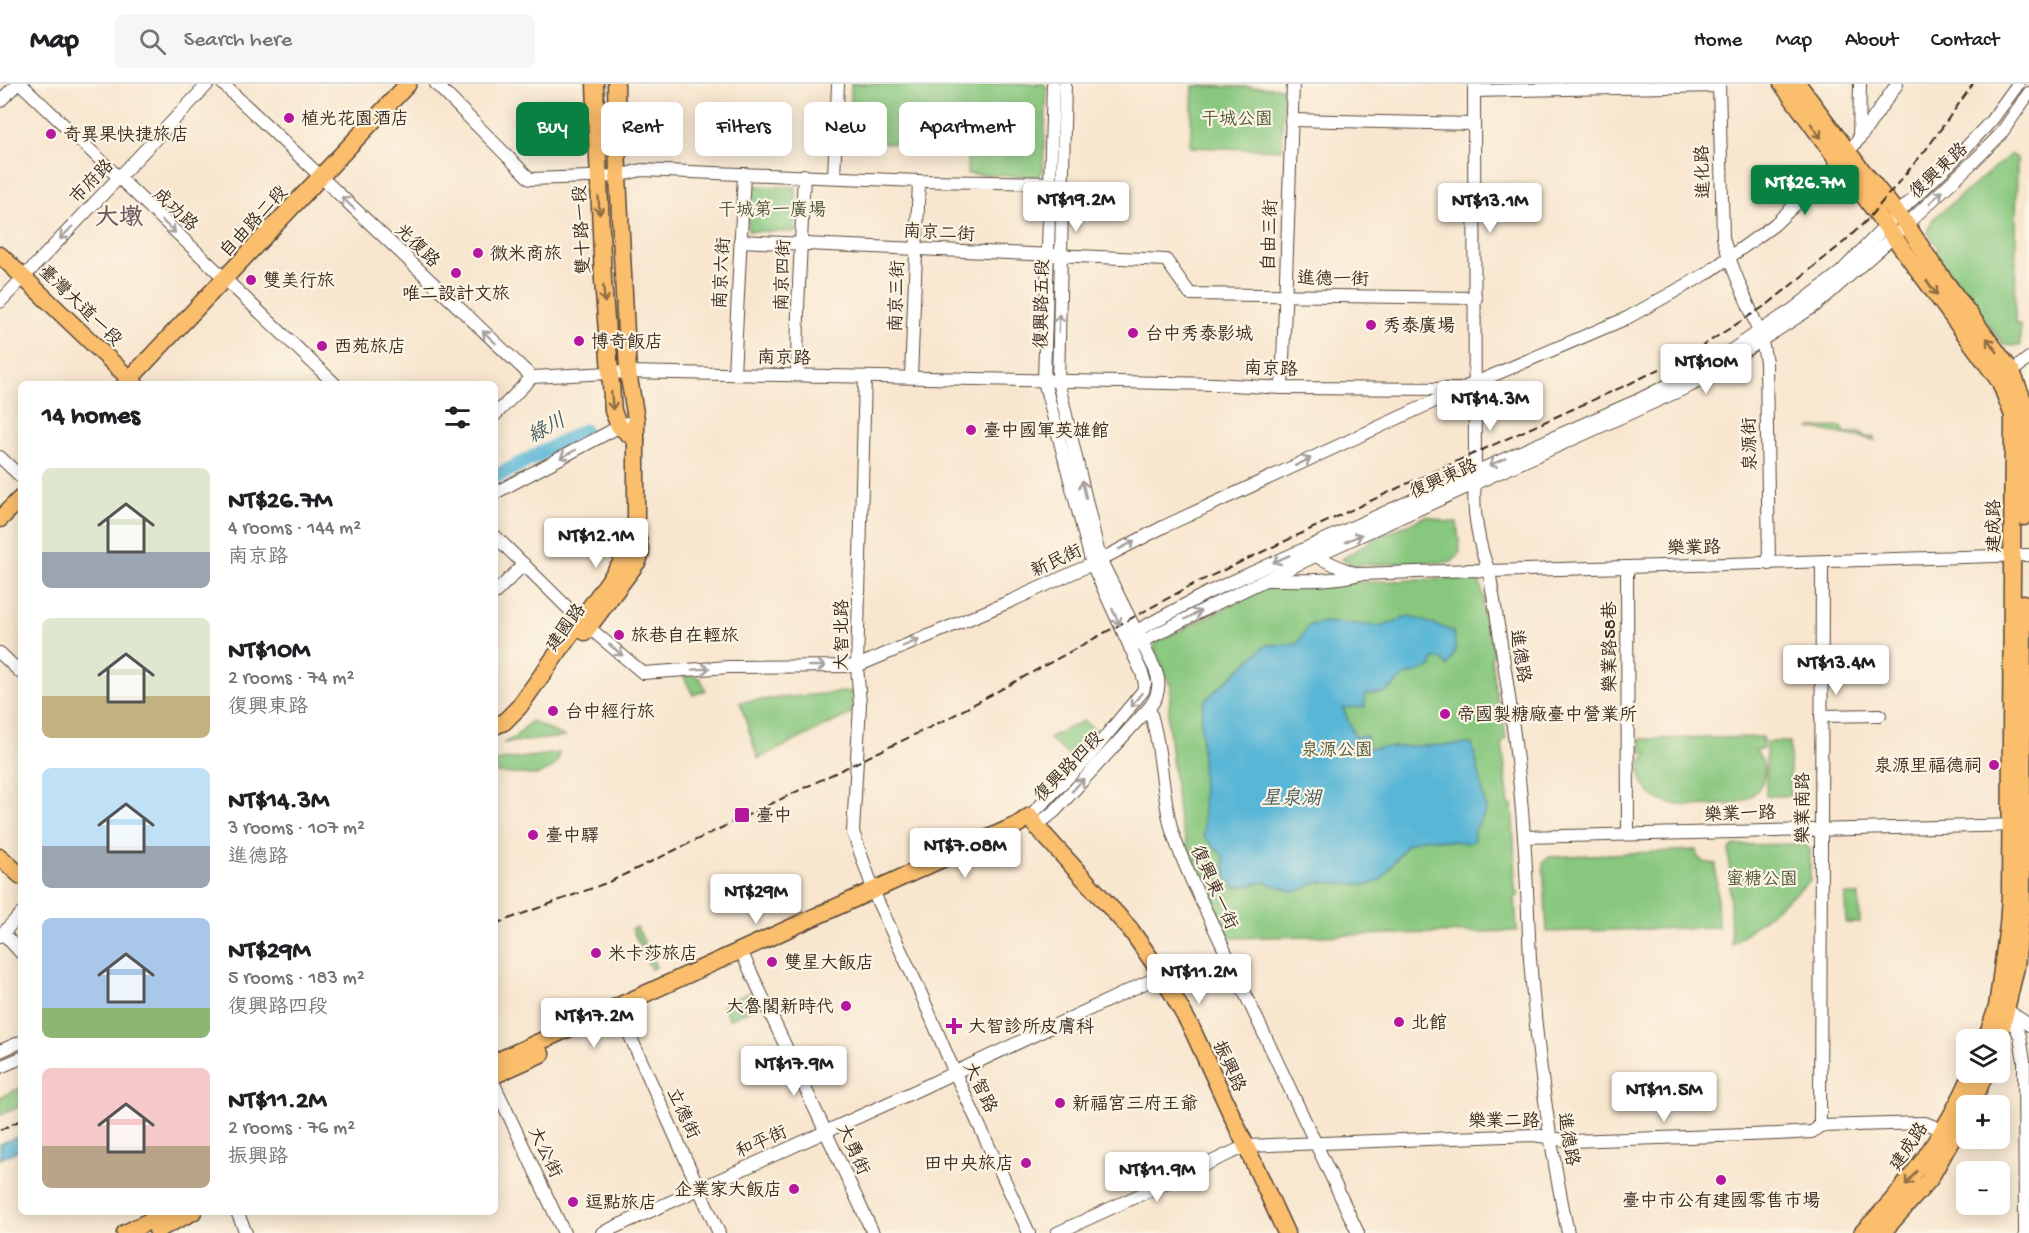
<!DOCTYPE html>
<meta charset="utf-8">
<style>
:root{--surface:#fff;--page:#f6f6f6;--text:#202124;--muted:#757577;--line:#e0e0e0;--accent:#0b8043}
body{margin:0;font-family:"Gochi Hand","LXGW WenKai TC",sans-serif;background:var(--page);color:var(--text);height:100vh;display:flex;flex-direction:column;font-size:22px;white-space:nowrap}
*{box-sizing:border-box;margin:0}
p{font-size:20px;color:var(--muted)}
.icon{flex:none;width:33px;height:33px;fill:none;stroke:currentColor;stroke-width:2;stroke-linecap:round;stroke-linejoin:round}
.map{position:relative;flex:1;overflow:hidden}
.drawer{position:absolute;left:18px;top:297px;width:480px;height:834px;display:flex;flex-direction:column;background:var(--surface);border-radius:9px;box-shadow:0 3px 15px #0003}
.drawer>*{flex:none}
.top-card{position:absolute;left:516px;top:18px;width:570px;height:54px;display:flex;gap:12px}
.tools{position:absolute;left:1956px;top:945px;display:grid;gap:12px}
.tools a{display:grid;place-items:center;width:54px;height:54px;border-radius:9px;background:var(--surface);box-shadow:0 3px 15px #0003;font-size:30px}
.price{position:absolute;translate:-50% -51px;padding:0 14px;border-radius:6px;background:#fff;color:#222;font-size:20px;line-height:39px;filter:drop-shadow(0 2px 3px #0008)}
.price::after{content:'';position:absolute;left:50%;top:36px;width:18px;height:14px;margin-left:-9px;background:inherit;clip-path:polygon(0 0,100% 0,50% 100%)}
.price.active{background:var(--accent);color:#fff}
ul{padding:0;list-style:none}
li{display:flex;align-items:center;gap:18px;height:150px;padding:0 24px}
li span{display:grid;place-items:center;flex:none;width:168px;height:120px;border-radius:9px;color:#555}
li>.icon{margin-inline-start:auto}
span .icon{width:72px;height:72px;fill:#fffc;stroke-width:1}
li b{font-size:26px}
h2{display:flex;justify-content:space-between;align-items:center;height:72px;padding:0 24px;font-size:26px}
.chip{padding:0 21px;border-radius:9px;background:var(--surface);box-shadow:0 3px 15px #0003;font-size:21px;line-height:54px}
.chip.active{background:var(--accent);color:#fff}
header{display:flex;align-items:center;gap:36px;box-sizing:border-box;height:84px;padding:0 30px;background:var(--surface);border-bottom:2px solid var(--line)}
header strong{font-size:28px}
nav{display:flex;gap:33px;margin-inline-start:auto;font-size:21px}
.search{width:420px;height:54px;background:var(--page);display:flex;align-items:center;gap:15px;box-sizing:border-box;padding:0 21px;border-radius:9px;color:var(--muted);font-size:22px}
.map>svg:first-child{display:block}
</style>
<header>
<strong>Map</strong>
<div class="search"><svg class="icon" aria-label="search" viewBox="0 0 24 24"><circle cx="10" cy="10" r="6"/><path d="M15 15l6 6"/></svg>Search here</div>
<nav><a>Home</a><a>Map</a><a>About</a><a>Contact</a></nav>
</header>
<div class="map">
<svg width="2029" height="1149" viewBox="0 0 2029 1149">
<rect width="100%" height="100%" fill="#fcf5e5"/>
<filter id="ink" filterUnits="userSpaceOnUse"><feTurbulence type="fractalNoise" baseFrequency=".0167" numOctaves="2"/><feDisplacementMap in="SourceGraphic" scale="12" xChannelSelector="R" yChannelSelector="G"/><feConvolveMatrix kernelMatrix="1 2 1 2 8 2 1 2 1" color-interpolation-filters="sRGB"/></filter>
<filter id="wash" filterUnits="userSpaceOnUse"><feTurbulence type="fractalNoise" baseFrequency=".008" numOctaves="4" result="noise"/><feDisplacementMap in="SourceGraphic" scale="24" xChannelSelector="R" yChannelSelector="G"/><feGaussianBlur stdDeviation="1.35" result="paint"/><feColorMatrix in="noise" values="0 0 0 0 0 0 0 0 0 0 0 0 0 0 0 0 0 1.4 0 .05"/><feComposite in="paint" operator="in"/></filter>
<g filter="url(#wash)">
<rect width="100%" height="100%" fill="#f8e6cf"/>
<g fill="#87c77e" stroke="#61784e" stroke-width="1.5">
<path d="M851,0H1044L1047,4L1043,86L1037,93L967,90L968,62L850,58Z"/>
<path d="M1193,2L1283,4L1282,66L1190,63Z"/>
<path d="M2011,70L2017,74L2015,240H2020V262L2004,261L1934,168L1939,164L1928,149L1932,136Z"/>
<path d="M749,102L796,103L795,148L748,147Z"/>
<path d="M1842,343L1845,349H1859L1868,354L1873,352L1875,356L1809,344Z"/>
<path d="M1427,432L1445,438H1457L1460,468L1452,478L1352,481L1342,475L1374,455Z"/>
<path d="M1470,494L1479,496L1485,518L1482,519L1487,550L1490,551L1494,571L1491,573L1497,617L1501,619L1506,655L1502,658L1509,721H1512L1516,791L1514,792L1515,805L1518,808V812L1515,813L1517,847L1230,854L1193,777L1179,736L1168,637L1171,603L1155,566V559L1268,502Z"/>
<path d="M683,591H690L700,594L706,606L693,611Z"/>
<path d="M851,607L852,629L758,675L740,618Z"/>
<path d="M531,637L565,653L503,659L514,654Z"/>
<path d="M1083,637L1098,648L1073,675L1048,654Z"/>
<path d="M1763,653V665L1755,666C1774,689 1761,712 1734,720C1706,720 1658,731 1643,699C1638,687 1640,678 1648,668H1641V655Z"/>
<rect x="1766" y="658" width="24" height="54"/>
<path d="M559,669C559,682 548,688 536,691L495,689V677Z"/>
<path d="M1805,760L1810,766V797L1731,861L1729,766L1734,761Z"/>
<path d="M1696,766L1697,772L1703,778L1716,780L1718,843L1547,848L1543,778L1548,773Z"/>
<path d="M1845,811H1859L1860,839H1846Z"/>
<path d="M637,843L656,883L651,885L632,845Z"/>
<path d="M755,906L761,921L729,935L722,921Z"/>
<path d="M21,1004V1022L0,1031V1013Z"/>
</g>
<g fill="#58b6d6" stroke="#4a707a" stroke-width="1.5">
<path d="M1409,532L1453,547L1456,566L1447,583L1442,575H1433L1431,584L1405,592L1385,609L1365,610V623L1343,624L1355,653L1367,652L1368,664L1472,660L1481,697L1486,727L1473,749L1475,756L1468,759L1425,754L1407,760L1382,795L1370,801L1320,798L1295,808L1265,798L1236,804L1227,795L1223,772L1204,753L1201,634L1204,617L1266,561L1297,560L1309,541L1326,538L1383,542Z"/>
<path d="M21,1051V1065L0,1075V1060Z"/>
</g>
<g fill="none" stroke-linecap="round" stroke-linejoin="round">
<path stroke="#58b6d6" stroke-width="15" d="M495,393L584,347"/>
</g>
</g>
<g filter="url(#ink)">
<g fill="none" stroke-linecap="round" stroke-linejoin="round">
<g stroke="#574639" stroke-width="14">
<g id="minor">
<path d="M21,0L335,300"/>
<path d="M223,0L532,293L628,288L1215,300L1282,304L1457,305"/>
<path d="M436,0L530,95L618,92L641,86L919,97L1057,99"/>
<path d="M1474,0L1475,400C1472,424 1479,464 1489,487C1504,575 1518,663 1524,753C1527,793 1528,834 1530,875C1537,967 1549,1059 1568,1149"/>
<path d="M1719,0L1723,153C1733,196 1760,235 1766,278L1769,480"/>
<path d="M1474,7L1719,2"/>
<path d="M0,17L17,0"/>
<path d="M1291,36L1473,40"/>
<path d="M1859,55L1860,0"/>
<path d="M834,93L838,0"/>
<path d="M740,157L1166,176L1190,210L1476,214"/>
<path d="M0,218L208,0"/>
<path d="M734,290L744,90"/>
<path d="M797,291L798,223L804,91"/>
<path d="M865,293L857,582L860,620L853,748L877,816L918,903L954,987L1029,1149"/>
<path d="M911,293L919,97"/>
<path d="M2005,293L2029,274"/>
<path d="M1282,304L1293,0"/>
<path d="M495,331L532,293"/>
<path d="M0,373L21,393"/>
<path d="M495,409L626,339"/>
<path d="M495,452L580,536L643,589L729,583L857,582L1011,517L1092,480L1165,442L1461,305L1627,234L1706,190L1774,141L1839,79L1859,55L1897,0"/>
<path d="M1311,470L1348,487L1359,490"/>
<path d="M1627,483L1628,750"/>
<path d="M1266,496C1297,496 1330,498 1360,490L1472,486L1489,487L2029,471"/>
<path d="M495,509L524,480"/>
<path d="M1125,553L1207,509L1448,400L1634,318L1712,279L1792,226L1841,188L1897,130L1956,74L1991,37L2018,0"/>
<path d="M1130,564L1209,523L1315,472L1692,301L1816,221L1893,153L1974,77L2000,51L2029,9"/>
<path d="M0,569L21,589"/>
<path d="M1149,624C1162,663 1161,704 1171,743C1176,761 1184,778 1191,795L1358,1149"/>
<path d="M1821,632L1880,631"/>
<path d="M1030,732L1090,671L1143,607L1145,599L1142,589L1092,480L1044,297L1053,0"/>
<path d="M1036,742L1055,727L1149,624C1159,612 1161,599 1155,585L1100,475L1058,297L1065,0"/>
<path d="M1524,753L2019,741"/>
<path d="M3,849L21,869"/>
<path d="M0,852L21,830"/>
<path d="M741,867L873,1149"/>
<path d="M617,923L719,1149"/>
<path d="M2007,926L2020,952L2024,977L2025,1149"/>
<path d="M2007,926L2029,941"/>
<path d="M0,967L21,958"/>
<path d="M0,983L21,974"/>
<path d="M495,1002L564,1149"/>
<path d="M1820,1042L1822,478"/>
<path d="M237,1128L246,1149"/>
<path d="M602,1149L911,1009L1162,891"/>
<path d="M1057,1149L1246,1062L1534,1051L1570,1057L1777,1050L1812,1048L1820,1042L1925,1039L1943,1046"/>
</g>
</g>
<g stroke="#574639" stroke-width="19">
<g id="major">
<path d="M595,0L603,196L613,327L619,342L636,356"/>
<path d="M1782,0L2000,298L2013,332L2010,812L2008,841L1997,923L1986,956"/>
<path d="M1798,0L1857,80L1906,140L1933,181L2012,288L2025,321L2024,433"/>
<path d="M0,171L135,300"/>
<path d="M125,300L408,0"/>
<path d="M0,435L21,414"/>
<path d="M585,548L638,477L641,469L638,454"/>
<path d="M495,642L504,638L519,623L623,477L636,450V335L628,288L618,92L616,0"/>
<path d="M0,773L21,792"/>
<path d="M1999,956L2016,883L2022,825L2023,519"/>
<path d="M495,978L1017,741L1030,732L1036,742L1130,845L1162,891L1192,945L1286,1149"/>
<path d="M495,991L541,970"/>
<path d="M1971,1022L1986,988"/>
<path d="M157,1146L193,1128"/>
<path d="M125,1149L168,1128"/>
<path d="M1862,1149C1909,1102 1946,1049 1973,988"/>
<path d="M1882,1149L1929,1096L1966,1030"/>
</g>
</g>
<use href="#minor" stroke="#fff" stroke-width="12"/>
<use href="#major" stroke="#fabe6d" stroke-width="16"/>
<g stroke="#3b2a1e" stroke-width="2" stroke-dasharray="9 4.5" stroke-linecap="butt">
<path d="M495,840L609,798L945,636L1194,500L1415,396L1631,299L1688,271L1768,220L1844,158L1867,136L1928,63L1973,0"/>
<path d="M0,1046L21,1036"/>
</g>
</g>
<defs><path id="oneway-shaft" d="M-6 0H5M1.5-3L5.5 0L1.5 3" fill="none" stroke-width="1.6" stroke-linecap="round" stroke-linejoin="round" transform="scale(1.5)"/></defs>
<g stroke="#916d42">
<use href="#oneway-shaft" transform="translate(1816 47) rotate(55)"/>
<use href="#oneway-shaft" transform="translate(599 122) rotate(87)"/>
<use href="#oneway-shaft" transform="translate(1932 204) rotate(54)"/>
<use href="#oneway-shaft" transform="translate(604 210) rotate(86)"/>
<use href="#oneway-shaft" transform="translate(1992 261) rotate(-127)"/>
<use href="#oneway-shaft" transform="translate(612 317) rotate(85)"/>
<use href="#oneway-shaft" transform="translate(1911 1094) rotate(128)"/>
</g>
<g stroke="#a79f9a">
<use href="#oneway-shaft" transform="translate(1936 113) rotate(-42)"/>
<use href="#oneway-shaft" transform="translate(348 119) rotate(-136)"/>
<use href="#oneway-shaft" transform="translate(169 143) rotate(43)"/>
<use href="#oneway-shaft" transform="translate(66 149) rotate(134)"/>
<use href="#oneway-shaft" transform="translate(1059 239) rotate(-89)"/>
<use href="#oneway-shaft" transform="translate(489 253) rotate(-137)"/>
<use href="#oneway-shaft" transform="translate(568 370) rotate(152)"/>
<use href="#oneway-shaft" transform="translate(1303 378) rotate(-25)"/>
<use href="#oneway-shaft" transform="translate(1497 378) rotate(156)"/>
<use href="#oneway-shaft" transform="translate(1084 405) rotate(-103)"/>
<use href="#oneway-shaft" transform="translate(1354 454) rotate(-24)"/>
<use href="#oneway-shaft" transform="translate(1127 461) rotate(-27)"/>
<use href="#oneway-shaft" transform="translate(1281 475) rotate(156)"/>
<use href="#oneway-shaft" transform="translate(1193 531) rotate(-28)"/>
<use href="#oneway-shaft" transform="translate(1116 533) rotate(65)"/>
<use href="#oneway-shaft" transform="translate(911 559) rotate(-23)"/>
<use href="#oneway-shaft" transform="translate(616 566) rotate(40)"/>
<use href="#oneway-shaft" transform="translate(817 582)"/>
<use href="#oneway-shaft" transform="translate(701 585) rotate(-4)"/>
<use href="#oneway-shaft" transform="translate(1136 616) rotate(129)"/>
<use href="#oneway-shaft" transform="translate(1078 701) rotate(-47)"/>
</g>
</g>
<g fill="#b5179e" stroke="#fcf5e5" stroke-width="2">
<circle cx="289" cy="34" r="6"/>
<circle cx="51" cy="50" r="6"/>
<circle cx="478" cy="169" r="6"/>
<circle cx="456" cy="189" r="6"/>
<circle cx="251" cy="196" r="6"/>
<circle cx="1371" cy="241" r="6"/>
<circle cx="1133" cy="249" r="6"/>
<circle cx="579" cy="257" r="6"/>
<circle cx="322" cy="262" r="6"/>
<circle cx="971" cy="346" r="6"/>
<circle cx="619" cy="551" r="6"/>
<circle cx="553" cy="627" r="6"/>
<circle cx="1445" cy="630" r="6"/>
<circle cx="1994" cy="681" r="6"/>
<rect x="734" y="723" width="16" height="16" rx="3"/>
<circle cx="533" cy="751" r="6"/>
<circle cx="596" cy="869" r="6"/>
<circle cx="772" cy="878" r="6"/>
<circle cx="846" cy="922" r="6"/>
<circle cx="1399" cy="938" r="6"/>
<path d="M951 933h6v6h6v6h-6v6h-6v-6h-6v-6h6z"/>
<circle cx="1060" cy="1019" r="6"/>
<circle cx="1026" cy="1079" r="6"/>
<circle cx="1721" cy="1096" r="6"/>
<circle cx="794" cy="1105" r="6"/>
<circle cx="573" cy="1118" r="6"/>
</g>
<g text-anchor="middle" stroke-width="4.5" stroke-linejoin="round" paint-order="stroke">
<g font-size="18" fill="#3b2a1e" stroke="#fcf5e5" text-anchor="start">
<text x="301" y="40">植光花園酒店</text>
<text x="63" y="56">奇異果快捷旅店</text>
<text x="490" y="175">微米商旅</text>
<text x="263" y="202">雙美行旅</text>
<text x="456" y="215" text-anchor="middle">唯二設計文旅</text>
<text x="1383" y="247">秀泰廣場</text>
<text x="1145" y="255">台中秀泰影城</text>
<text x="591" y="263">博奇飯店</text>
<text x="334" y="268">西苑旅店</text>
<text x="983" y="352">臺中國軍英雄館</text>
<text x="631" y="557">旅巷自在輕旅</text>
<text x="565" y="633">台中經行旅</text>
<text x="1457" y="636">帝國製糖廠臺中營業所</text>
<text x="1982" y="687" text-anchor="end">泉源里福德祠</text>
<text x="756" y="737">臺中</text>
<text x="545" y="757">臺中驛</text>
<text x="608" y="875">米卡莎旅店</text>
<text x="784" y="884">雙星大飯店</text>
<text x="834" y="928" text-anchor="end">大魯閣新時代</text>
<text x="1411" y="944">北館</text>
<text x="968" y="948">大智診所皮膚科</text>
<text x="1072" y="1025">新福宮三府王爺</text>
<text x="1014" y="1085" text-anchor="end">田中央旅店</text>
<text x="782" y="1111" text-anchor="end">企業家大飯店</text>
<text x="1721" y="1122" text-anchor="middle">臺中市公有建國零售市場</text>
<text x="585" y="1124">逗點旅店</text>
</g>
<g font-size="18" fill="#52593b" stroke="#fcf5e5">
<text x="1237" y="40">干城公園</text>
<text x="772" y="131">干城第一廣場</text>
<text x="1337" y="671">泉源公園</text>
<text x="1762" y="800">蜜糖公園</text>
</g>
<g font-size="18" fill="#3b2a1e" stroke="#fcf5e5">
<text transform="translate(1938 86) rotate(-43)" y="6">復興東路</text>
<text transform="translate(1702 88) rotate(-92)" y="6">進化路</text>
<text transform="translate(91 97) rotate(-46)" y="6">市府路</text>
<text transform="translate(176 125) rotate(43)" y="6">成功路</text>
<text transform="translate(253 137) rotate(-47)" y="6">自由路二段</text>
<text transform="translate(581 146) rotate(-93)" y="6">雙十路一段</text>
<text transform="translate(939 148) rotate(3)" y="6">南京二街</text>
<text transform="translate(1269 151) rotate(-88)" y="6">自由三街</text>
<text transform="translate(418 161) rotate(44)" y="6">光復路</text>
<text transform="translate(721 189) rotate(-87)" y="6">南京六街</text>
<text transform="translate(782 191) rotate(-88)" y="6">南京四街</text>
<text transform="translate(1333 194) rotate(1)" y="6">進德一街</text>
<text transform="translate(896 212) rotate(-88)" y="6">南京三街</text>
<text transform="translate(1041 220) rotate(-89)" y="6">復興路五段</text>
<text transform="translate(81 221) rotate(44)" y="6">臺灣大道一段</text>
<text transform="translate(784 273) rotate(1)" y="6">南京路</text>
<text transform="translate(1271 284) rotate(2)" y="6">南京路</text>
<text transform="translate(1749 360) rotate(-91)" y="6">泉源街</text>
<text transform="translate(1443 394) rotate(-24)" y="6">復興東路</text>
<text transform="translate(1993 442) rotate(-90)" y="6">建成路</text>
<text transform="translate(1694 463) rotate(-1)" y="6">樂業路</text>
<text transform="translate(1056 476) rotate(-25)" y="6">新民街</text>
<text transform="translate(565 543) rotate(-54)" y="6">建國路</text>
<text transform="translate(841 551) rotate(-90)" y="6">大智北路</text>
<text transform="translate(1609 563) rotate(-90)" y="6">樂業路58巷</text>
<text transform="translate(1521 572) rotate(81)" y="6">進德路</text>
<text transform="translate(1068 682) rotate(-46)" y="6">復興路四段</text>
<text transform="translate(1802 724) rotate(-90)" y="6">樂業南路</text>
<text transform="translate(1740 729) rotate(-2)" y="6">樂業一路</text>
<text transform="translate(1215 803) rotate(66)" y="6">復興東一街</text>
<text transform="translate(1230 982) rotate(65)" y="6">振興路</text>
<text transform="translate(981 1003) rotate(64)" y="6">大智路</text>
<text transform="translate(684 1029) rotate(65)" y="6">立德街</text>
<text x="1504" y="1042">樂業二路</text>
<text transform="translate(1569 1055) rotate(80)" y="6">進德路</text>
<text transform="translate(761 1057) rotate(-24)" y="6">和平街</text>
<text transform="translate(1908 1062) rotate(-56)" y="6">建成路</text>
<text transform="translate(854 1065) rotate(65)" y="6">大勇街</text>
<text transform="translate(546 1068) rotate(64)" y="6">大公街</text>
</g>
<g font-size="20" font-style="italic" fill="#455b5e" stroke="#fcf5e5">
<text transform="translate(546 343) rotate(-28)" y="7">綠川</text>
<text x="1291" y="720">星泉湖</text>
</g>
<g font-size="24" font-weight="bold" fill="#715a61" stroke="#fcf5e5">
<text x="119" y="140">大墩</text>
</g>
</g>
</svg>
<div class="tools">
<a><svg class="icon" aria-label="layers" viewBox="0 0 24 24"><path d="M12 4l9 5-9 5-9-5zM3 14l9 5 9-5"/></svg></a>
<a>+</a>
<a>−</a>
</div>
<b class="price active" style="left:1805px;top:132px">NT$26.7M</b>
<b class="price" style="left:1076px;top:149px">NT$19.2M</b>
<b class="price" style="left:1490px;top:150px">NT$13.1M</b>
<b class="price" style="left:1706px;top:311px">NT$10M</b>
<b class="price" style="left:1490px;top:348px">NT$14.3M</b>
<b class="price" style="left:596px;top:485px">NT$12.1M</b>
<b class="price" style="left:1836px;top:612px">NT$13.4M</b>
<b class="price" style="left:965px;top:795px">NT$7.08M</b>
<b class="price" style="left:756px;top:841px">NT$29M</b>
<b class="price" style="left:1199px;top:921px">NT$11.2M</b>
<b class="price" style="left:594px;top:965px">NT$17.2M</b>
<b class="price" style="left:794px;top:1013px">NT$17.9M</b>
<b class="price" style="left:1664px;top:1039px">NT$11.5M</b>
<b class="price" style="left:1157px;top:1119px">NT$11.9M</b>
<div class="top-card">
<a class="chip active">Buy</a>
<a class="chip">Rent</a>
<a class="chip">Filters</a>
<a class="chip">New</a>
<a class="chip">Apartment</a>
</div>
<section class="drawer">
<h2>14 homes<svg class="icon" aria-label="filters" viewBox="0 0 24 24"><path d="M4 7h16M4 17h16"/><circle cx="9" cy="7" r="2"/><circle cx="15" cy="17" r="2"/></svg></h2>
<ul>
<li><span style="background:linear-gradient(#dfe7d0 70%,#9aa5b1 0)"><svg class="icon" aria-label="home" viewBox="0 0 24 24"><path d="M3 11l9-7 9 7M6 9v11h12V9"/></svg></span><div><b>NT$26.7M</b><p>4 rooms · 144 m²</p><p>南京路</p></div></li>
<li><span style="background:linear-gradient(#dfe7d0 65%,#c2b280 0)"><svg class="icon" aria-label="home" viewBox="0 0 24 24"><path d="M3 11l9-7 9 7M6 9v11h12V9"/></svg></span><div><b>NT$10M</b><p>2 rooms · 74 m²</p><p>復興東路</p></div></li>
<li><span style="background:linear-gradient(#bfe0f5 65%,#9aa5b1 0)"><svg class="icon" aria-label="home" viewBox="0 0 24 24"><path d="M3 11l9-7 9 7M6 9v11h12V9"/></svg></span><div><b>NT$14.3M</b><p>3 rooms · 107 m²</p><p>進德路</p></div></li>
<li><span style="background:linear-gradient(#a9c7e8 75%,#8fb573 0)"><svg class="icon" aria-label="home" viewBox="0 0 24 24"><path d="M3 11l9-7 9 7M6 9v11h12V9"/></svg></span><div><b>NT$29M</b><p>5 rooms · 183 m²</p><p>復興路四段</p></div></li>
<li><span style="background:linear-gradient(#f6c9c9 65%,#b9a48a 0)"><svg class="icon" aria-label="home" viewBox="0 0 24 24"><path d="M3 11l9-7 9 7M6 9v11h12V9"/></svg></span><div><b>NT$11.2M</b><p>2 rooms · 76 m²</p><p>振興路</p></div></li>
</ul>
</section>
</div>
